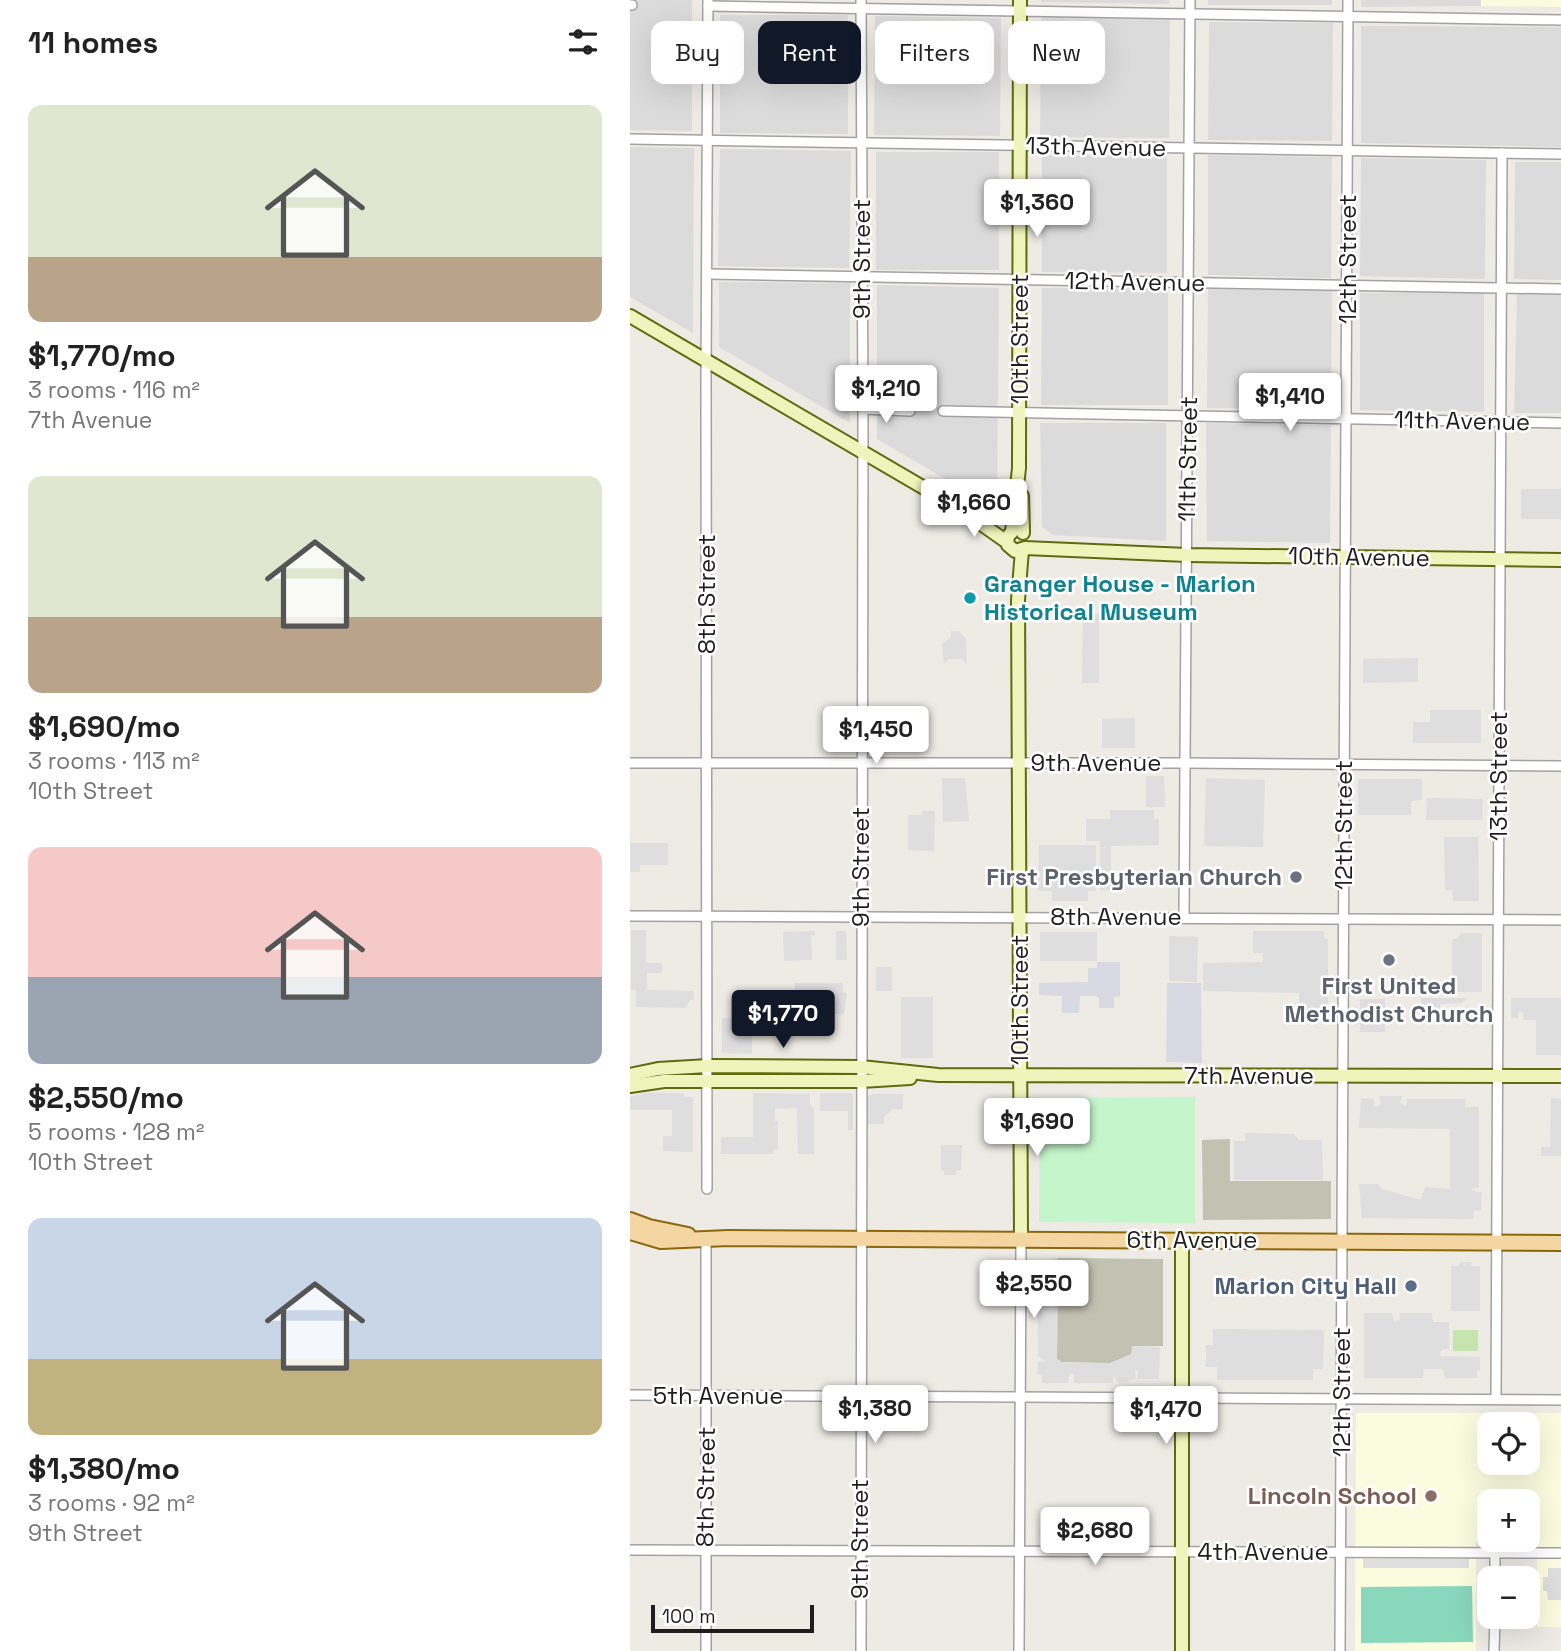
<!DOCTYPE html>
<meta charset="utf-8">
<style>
:root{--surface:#fff;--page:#f6f6f6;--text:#222;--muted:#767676;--accent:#111827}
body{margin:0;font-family:"Space Grotesk",sans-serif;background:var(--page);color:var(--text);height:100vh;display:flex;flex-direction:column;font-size:26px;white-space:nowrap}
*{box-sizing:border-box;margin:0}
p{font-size:23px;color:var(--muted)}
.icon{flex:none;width:38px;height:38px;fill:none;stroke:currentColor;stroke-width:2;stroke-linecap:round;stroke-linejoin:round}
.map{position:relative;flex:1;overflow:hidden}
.panel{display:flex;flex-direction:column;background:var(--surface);width:630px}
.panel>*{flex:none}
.guide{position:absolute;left:21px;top:21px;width:665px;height:63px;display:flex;gap:14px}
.fabs{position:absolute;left:847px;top:1412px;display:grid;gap:14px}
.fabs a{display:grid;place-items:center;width:63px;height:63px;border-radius:14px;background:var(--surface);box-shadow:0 7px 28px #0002;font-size:35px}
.scale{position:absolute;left:21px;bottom:18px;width:163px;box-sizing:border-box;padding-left:7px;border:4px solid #1e1e1e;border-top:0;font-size:19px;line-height:24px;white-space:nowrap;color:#1e1e1e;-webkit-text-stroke:5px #fff;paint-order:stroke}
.price{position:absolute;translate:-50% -60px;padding:0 16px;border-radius:7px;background:#fff;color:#222;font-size:23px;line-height:46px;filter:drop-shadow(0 2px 4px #0008)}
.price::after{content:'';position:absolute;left:50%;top:42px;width:21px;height:16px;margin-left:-10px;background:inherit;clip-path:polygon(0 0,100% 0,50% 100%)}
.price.active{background:var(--accent);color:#fff}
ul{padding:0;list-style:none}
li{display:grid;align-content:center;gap:14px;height:371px;padding:0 28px}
li span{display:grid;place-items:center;height:217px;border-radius:14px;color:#555}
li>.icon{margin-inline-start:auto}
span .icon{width:126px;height:126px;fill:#fffc;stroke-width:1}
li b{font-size:30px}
h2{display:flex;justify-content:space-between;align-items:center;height:84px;padding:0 28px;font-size:30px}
.tag{padding:0 24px;border-radius:14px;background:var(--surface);box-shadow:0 7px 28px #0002;font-size:24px;line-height:63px}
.tag.active{background:var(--accent);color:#fff}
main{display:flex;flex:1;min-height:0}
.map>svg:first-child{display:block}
</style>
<main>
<section class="panel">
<h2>11 homes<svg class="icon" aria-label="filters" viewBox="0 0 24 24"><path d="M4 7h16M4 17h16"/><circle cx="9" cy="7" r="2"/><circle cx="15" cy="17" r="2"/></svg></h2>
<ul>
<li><span style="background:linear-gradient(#dfe7d0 70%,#b9a48a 0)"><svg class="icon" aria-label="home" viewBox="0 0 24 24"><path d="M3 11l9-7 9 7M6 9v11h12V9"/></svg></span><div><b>$1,770/mo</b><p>3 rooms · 116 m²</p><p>7th Avenue</p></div></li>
<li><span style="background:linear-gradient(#dfe7d0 65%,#b9a48a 0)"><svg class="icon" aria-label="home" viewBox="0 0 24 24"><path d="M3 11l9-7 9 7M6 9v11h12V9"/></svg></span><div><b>$1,690/mo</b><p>3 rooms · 113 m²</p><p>10th Street</p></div></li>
<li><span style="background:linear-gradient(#f6c9c9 60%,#9aa5b1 0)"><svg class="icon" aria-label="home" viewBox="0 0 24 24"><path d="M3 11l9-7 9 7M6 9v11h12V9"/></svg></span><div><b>$2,550/mo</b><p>5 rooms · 128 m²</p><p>10th Street</p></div></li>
<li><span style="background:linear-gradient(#c9d6e8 65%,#c2b280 0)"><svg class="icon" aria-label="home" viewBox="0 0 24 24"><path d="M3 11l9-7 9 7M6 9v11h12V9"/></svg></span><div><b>$1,380/mo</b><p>3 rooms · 92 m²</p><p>9th Street</p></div></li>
</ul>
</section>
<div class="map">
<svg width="931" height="1651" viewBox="0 0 931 1651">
<rect width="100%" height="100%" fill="#eeebe5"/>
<g fill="#dcdbdb">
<path d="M0,0H62V131L0,130Z"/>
<path d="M411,0H539V4L411,2Z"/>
<rect x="578" y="0" width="124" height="5"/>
<path d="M731,0H851V6L731,7Z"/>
<path d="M90,15H218V134L90,133Z"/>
<path d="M245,16L371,18L370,136L244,135Z"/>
<path d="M411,18L540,19L539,138L410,137Z"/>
<path d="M579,22L703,23L702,141L578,140Z"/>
<path d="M731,26L931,27V147L731,143Z"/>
<path d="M0,147L64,148L63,333L0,297Z"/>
<path d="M90,149L221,151L219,268L88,266Z"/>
<rect x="246" y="152" width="123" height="118"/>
<path d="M412,155L537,156V273L412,272Z"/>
<path d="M578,155L702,157L701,278L578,275Z"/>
<path d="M731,158L856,160L855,279L730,276Z"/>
<path d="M885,162H931V280L884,279Z"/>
<path d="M89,282L220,283V423L89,347Z"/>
<path d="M247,285L369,288L367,509L247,439Z"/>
<path d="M412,288H538V405H411Z"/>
<path d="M578,289L702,291L701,409L577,408Z"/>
<path d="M730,293H854V412L730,410Z"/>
<path d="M887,294L931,295V413H884Z"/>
<path d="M410,423H536V541L423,535L412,527Z"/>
<path d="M576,423L701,425L700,543L577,541Z"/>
</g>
<g fill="#fbfcdf" fill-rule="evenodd">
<path d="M851,0H931V7L851,6Z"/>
<path d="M726,1413H931V1627H907V1541H846V1651H725ZM859,1424H898V1463H859ZM859,1502H898V1540H859Z"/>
</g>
<g fill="#c1c2b1">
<path d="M600,1139V1181H701V1219L573,1220L572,1140Z"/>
<path d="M428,1258L533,1259V1346H503L502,1354L480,1363L431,1362L427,1359Z"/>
</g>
<rect fill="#c6e4ae" x="823" y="1330" width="25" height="21"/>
<path fill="#c5f5cb" d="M565,1097V1223L409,1222L410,1098Z"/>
<path fill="#89d7bd" d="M842,1586L843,1642L731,1643V1587Z"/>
<g fill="#dedede">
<rect x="891" y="489" width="40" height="30"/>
<path d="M453,614H469V683H452Z"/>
<path d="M321,631H329L336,639L337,664L331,659H319L314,664L312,644L321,637Z"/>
<path d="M788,658V682L733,683V659Z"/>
<path d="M800,710H851V743H783V722H800Z"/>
<path d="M505,718V748H472V719Z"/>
<path d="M516,776H534L535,807H516Z"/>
<path d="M312,778H335L339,821L313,822Z"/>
<path d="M576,778L635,780L633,847L574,846Z"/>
<path d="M728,779H792V800L781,801V815H728Z"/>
<path d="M797,798L853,799L852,820H796Z"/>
<path d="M480,810H524V819H529V845L481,846V890H470V841H456V819H480Z"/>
<path d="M292,811H305L304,851L278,850V815H292Z"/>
<path d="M814,837H848L849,901H823L822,890H815Z"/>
<path d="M0,843H38V865H10V872H0Z"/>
<path d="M409,845H466V891H458V901H422V891H408Z"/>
<path d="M1,930H16V963H32V973H17V990L63,991L64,1000H60L55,1008L6,1007V990H1Z"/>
<path d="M185,931V935L181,936L182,960L154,961L153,932Z"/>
<path d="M206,931H216L217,960H206Z"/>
<path d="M623,931H694V938L698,939V1020H669V993L573,991V963L633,962V953H623Z"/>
<rect x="410" y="932" width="57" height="29"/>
<path d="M831,933H852V992H822V940L828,938Z"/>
<path d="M539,936L568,937L567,982L539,981Z"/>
<rect x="246" y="967" width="16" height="24"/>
<path d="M165,983H213V992L217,993L214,1014H162L160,992L165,991Z"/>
<rect x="271" y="997" width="32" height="61"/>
<path d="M791,998H838L832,1003L810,1004V1014H791Z"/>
<path d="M881,998H931V1055H906V1020H894L893,1012H888V1018H881Z"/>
<rect x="730" y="999" width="25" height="33"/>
<path d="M92,1018L122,1019V1054L92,1053Z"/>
<path d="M15,1093H54V1097H63V1152L33,1151V1136H42V1110H0V1097Z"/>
<path d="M123,1093L180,1094V1103L184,1110V1154H168L167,1108L145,1109V1121H148V1149L143,1150V1154H91V1137H123Z"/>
<path d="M190,1093H223V1130H218V1111H190Z"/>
<path d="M244,1094H273V1109H263L254,1117V1124H238V1096Z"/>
<path d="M749,1096H773L770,1102L774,1106L777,1105V1099H835V1107H849V1187L841,1189L846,1192H852L851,1210L844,1211L843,1219L732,1218L729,1184H748L752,1189L791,1200L795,1187L820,1189V1129L729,1128L731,1098L744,1099V1107H747L751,1104Z"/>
<path d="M921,1098L931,1099V1156H911V1147H920Z"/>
<path d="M614,1133L664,1134L669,1140H692L693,1180H604V1141H616Z"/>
<path d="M311,1145H332L331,1170H326V1175H314V1171L311,1170Z"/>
<path d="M428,1258L427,1359L434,1363H480L501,1355L502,1346L530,1347L529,1379H507L508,1371L505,1370L506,1379L488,1383L484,1374L483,1383H444V1375L442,1373L439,1375L438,1383H412V1375L407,1374L408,1362L416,1361L408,1356L407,1265L418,1269L419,1259Z"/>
<path d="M830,1262H841V1266H850V1311H821V1266H829Z"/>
<path d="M734,1313H762L764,1322L770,1320V1313H802L803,1322H819V1349L811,1350L810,1356L850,1357V1370L847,1371V1378H815L813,1369H794L793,1378H734Z"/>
<path d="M583,1329L694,1330L693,1369H683V1380H587V1367H576V1345H583Z"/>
<rect x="733" y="1559" width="106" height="9"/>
<path d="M918,1568H931V1600H918L917,1591H913V1577H918Z"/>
</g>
<g fill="#d9d9e4">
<path d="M467,962H490V996L484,997V1008H469V998L466,996H450L449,1013H432V996L409,995V983L458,982V968H467Z"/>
<path d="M537,983H571L572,1063L536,1062Z"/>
</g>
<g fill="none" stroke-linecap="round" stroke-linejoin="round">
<g stroke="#a2a2a2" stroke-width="12">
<g id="street">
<path d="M0,5H2"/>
<path d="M78,6L931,20"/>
<path d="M0,139L931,154"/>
<path d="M78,274L931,289"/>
<path d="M233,409L280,411"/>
<path d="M313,411L931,423"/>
<path d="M0,763H555L931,766"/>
<path d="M0,916L931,920"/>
<path d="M554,918L560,0"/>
<path d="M77,1189L76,378L78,0"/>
<path d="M0,1395L931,1400"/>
<path d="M866,1399L872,153"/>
<path d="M0,1550L931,1553"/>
<path d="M865,1578V1553"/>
<path d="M76,1651V1238"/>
<path d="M231,1651L233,409L231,0"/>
<path d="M389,1651L391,1240"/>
<path d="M710,1651L718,0"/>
<path d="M864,1651L865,1617"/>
</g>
</g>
<g stroke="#5d6c0d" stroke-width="16">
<g id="secondary">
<path d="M0,316L330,509L377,542"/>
<path d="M392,496L393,533"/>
<path d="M382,532L389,468L390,0"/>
<path d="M380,534L377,538L378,545L385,551L395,548L557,555L931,560"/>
<path d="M0,1075L28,1069L78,1066L231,1067L308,1075L931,1076"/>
<path d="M0,1086L34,1081H231L280,1078"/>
<path d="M391,1240L388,600L392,550"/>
<path d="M552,1651V1240"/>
</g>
</g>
<g stroke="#8c680c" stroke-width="18">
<g id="primary">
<path d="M0,1220L19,1227L58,1235"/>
<path d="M0,1232L31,1241L98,1238L931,1243"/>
</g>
</g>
<use href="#street" stroke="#fff" stroke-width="9"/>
<use href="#secondary" stroke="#eef4bc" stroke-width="12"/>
<use href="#primary" stroke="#f4d6a3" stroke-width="14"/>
</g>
<circle fill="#0f9aa8" stroke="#fff" stroke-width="2.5" cx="340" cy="598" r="7"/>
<g fill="#6b7280" stroke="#fff" stroke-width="2.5">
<circle cx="666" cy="877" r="7"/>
<circle cx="759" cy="960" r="7"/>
</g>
<circle fill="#5c6f8a" stroke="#fff" stroke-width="2.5" cx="781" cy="1286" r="7"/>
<circle fill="#8d6e63" stroke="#fff" stroke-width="2.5" cx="801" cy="1496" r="7"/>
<g text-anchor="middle" stroke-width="5" stroke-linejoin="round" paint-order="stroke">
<g font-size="24" fill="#1e1e1e" stroke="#fff">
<text transform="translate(466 147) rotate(1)" y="8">13th Avenue</text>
<text transform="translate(232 259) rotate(-90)" y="8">9th Street</text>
<text transform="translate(718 259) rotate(-90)" y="8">12th Street</text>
<text transform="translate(505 282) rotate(1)" y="8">12th Avenue</text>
<text transform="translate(390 339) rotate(-90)" y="8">10th Street</text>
<text transform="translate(832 421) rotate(1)" y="8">11th Avenue</text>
<text transform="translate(558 459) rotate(-89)" y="8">11th Street</text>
<text transform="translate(729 557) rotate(1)" y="8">10th Avenue</text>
<text transform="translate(77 594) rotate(-90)" y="8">8th Street</text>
<text x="466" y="771">9th Avenue</text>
<text transform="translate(869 776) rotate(-90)" y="8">13th Street</text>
<text transform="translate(714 825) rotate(-90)" y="8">12th Street</text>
<text transform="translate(231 867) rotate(-90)" y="8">9th Street</text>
<text x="486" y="925">8th Avenue</text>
<text transform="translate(390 1000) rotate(-90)" y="8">10th Street</text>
<text x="619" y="1084">7th Avenue</text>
<text x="562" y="1248">6th Avenue</text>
<text transform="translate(712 1392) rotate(-90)" y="8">12th Street</text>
<text x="88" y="1404">5th Avenue</text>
<text transform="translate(76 1487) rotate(-89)" y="8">8th Street</text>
<text transform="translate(230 1539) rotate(-90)" y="8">9th Street</text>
<text x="633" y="1560">4th Avenue</text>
</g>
<g font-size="24" font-weight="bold" fill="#0d838f" stroke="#fff" text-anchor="start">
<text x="354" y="592">Granger House - Marion<tspan x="354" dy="28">Historical Museum</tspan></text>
</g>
<g font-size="24" font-weight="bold" fill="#5b616d" stroke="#fff" text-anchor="end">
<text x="652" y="885">First Presbyterian Church</text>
<text x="759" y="994" text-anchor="middle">First United<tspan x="759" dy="28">Methodist Church</tspan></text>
</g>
<g font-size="24" font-weight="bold" fill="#4e5e75" stroke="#fff" text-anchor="end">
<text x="767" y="1294">Marion City Hall</text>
</g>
<g font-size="24" font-weight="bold" fill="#785e54" stroke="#fff" text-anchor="end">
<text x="787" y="1504">Lincoln School</text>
</g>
</g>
</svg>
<div class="fabs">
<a><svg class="icon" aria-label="locate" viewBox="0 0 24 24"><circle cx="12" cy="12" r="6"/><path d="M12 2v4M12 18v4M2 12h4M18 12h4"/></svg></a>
<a>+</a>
<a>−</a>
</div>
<div class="scale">100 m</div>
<b class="price" style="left:407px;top:239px">$1,360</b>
<b class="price" style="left:256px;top:425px">$1,210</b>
<b class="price" style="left:660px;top:433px">$1,410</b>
<b class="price" style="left:344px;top:539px">$1,660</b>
<b class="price" style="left:246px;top:766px">$1,450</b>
<b class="price active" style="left:153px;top:1050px">$1,770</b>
<b class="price" style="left:407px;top:1158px">$1,690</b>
<b class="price" style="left:404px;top:1320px">$2,550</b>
<b class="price" style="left:245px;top:1445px">$1,380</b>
<b class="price" style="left:536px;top:1446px">$1,470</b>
<b class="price" style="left:465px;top:1567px">$2,680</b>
<div class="guide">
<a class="tag">Buy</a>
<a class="tag active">Rent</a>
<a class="tag">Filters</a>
<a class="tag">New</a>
</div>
</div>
</main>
